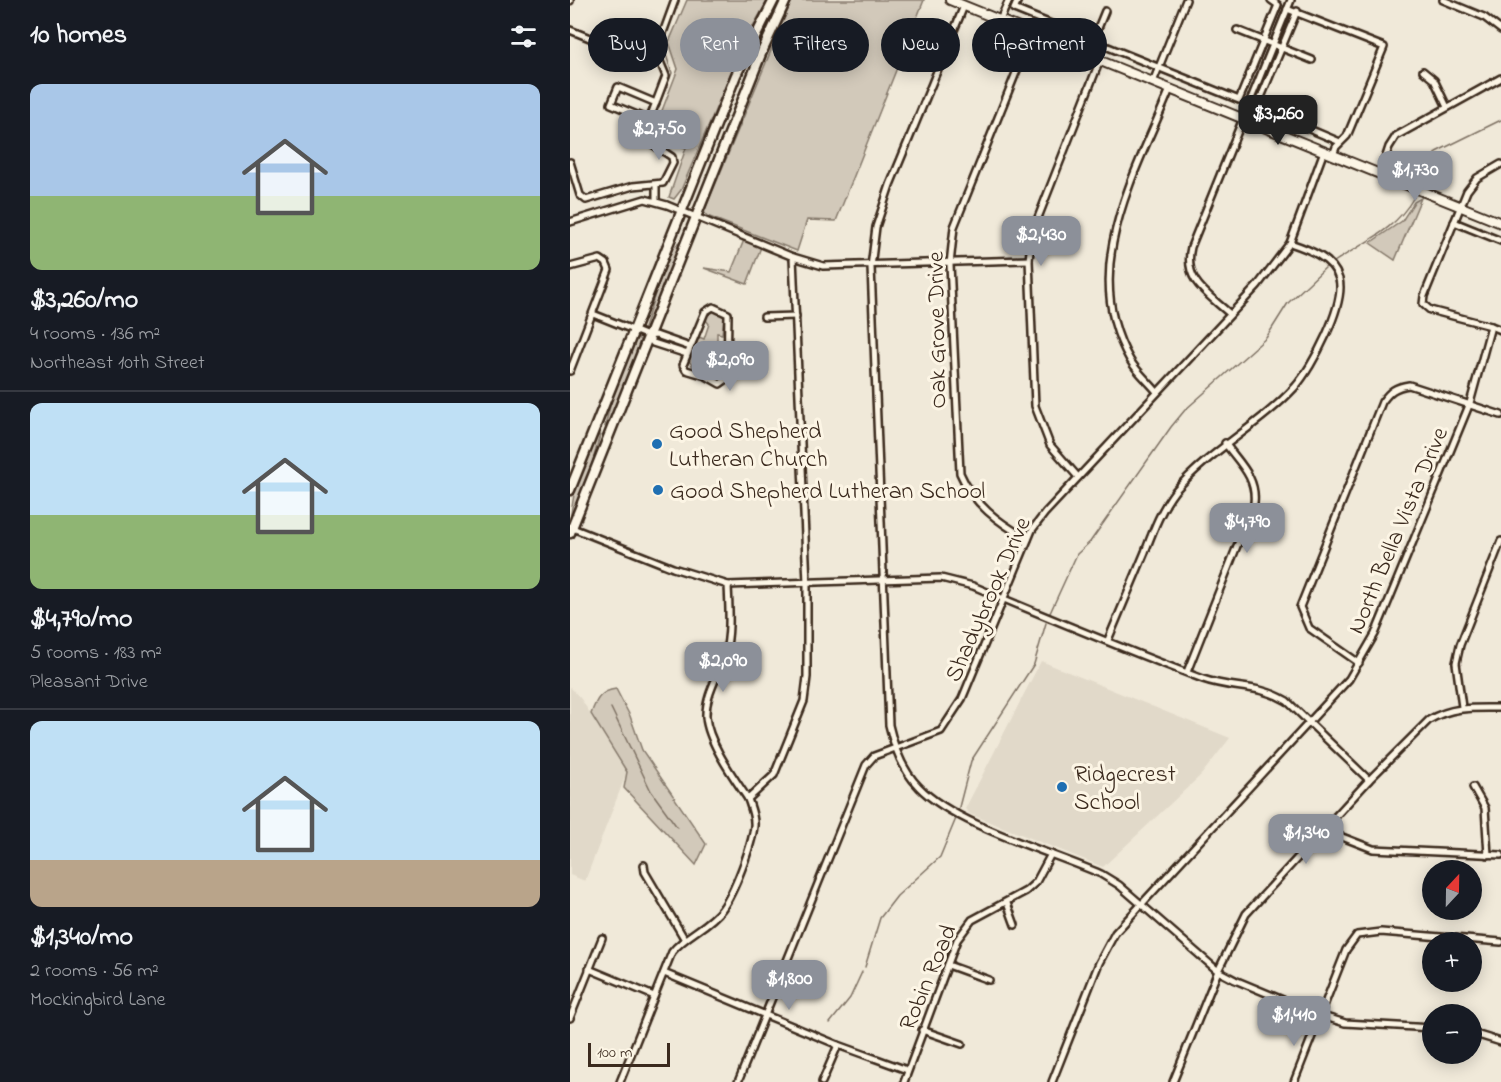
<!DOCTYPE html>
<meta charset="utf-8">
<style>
:root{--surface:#171b24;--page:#20242c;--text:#f1f3f6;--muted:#9ea1a6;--line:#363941;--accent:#8c9099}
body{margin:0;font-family:"Indie Flower",sans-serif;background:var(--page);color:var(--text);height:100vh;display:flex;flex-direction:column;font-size:22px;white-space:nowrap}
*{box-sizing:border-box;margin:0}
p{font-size:20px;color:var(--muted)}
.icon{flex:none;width:33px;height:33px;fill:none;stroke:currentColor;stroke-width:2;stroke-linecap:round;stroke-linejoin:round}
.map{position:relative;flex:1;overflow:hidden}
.panel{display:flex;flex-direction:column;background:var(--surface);width:570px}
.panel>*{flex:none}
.top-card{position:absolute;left:18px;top:18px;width:570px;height:54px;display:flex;gap:12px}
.needle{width:39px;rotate:22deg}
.controls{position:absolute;left:852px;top:860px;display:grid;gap:12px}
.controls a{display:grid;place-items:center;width:60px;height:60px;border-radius:50%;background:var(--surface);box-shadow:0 3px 15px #0003;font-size:30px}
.scale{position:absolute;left:18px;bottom:15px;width:82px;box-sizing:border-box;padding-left:6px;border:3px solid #3b2a1e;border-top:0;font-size:16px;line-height:21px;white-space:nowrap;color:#3b2a1e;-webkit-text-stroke:4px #fcf5e5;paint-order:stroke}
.price{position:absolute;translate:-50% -51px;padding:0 14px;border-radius:12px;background:var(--accent);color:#fff;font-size:20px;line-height:39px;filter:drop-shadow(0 2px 3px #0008)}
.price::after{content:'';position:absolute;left:50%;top:36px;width:18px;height:14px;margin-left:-9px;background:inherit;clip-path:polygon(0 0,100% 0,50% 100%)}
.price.selected{background:#222;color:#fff}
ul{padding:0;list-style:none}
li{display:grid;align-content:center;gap:12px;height:318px;padding:0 30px}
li+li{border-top:2px solid var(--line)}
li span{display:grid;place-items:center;height:186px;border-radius:12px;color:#555}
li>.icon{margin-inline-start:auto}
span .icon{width:108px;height:108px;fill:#fffc;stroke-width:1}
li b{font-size:26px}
h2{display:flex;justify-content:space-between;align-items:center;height:72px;padding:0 30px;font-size:26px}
.tag{padding:0 21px;border-radius:27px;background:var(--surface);box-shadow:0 3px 15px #0003;font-size:21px;line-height:54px}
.tag.selected{background:var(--accent);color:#fff}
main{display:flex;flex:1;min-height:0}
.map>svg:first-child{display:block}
</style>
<main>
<section class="panel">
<h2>10 homes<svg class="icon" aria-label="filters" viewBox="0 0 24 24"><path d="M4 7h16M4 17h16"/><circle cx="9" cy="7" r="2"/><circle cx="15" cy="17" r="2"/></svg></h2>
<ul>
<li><span style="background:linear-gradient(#a9c7e8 60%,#8fb573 0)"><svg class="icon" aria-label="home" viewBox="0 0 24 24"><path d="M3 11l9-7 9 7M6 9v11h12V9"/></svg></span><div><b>$3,260/mo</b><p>4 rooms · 136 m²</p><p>Northeast 10th Street</p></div></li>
<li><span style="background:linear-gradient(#bfe0f5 60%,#8fb573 0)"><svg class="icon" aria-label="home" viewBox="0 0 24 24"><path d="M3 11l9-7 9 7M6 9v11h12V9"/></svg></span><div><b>$4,790/mo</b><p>5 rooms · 183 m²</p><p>Pleasant Drive</p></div></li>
<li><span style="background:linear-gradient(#bfe0f5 75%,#b9a48a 0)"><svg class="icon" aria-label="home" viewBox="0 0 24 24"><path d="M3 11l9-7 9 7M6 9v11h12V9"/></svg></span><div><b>$1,340/mo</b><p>2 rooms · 56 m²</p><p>Mockingbird Lane</p></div></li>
</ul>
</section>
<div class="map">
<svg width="931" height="1082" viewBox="0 0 931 1082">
<rect width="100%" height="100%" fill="#f0e9d9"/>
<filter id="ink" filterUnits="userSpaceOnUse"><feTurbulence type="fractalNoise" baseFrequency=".0167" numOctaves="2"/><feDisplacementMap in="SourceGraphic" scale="12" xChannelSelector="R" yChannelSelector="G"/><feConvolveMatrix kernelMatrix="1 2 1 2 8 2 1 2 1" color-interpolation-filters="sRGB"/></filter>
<g filter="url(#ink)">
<g fill="#e1d9c9">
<path d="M471,661L660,738L631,775L533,867L400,814L395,809Z"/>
<path d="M0,687L11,699L57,772L15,881L0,875Z"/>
</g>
<g fill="#d2c9ba" stroke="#867a6c" stroke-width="1.5">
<path d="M117,0H198L175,40L111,190L104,199L99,197L116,148L83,134L108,69L99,42Z"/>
<path d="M222,0H354L266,221L237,220L227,251L137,216L134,212Z"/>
<path d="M851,198L825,260L800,243L832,221L844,202Z"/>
<path d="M174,240L191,247L177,284L134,268L161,272Z"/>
<path d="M109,243L107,254L79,325L74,328L99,251Z"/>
<path d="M145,310L154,317L152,334L147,333V355L152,359L151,377L140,376L145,372L130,366L125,369L119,361L129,337L134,339L139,324L136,320L137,314Z"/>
<path d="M66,337L70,340L60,373L39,424L35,426L44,390Z"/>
<path d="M30,435L17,482L0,520L5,488L24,438Z"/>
<path d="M46,689L60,716L72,750L136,844L126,865L54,788L57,772L21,714C26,700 30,691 46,689Z"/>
</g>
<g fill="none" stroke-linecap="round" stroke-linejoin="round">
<g stroke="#7e7163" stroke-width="1.5">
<path d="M78,132L102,73L92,43L109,0"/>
<path d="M851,180L866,152L931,120"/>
<path d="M764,262C795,241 824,232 844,197"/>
<path d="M480,613L507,554L520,542L601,427L615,410L696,338L718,303L756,267"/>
<path d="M41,708L81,791L107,827"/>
<path d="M388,811L401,761L464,664L476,623"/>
<path d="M295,967L310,918L327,896L370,857L387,816"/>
<path d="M260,1023L280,998L292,972"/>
</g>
<g stroke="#3b2a1e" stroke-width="10">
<g id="minor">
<path d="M448,0L444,9L669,100L708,5L701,0"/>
<path d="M873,0L914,17L931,30"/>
<path d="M0,1V0"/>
<path d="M394,6L320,185L306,227L301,267L319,725C324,747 332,770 349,787C385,825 481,852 531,874L549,885L648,971L665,980L749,1015L775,1023L862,1028"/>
<path d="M717,9L814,47L777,136L766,147L763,155"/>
<path d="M727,11L687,107L770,142"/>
<path d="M430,20L439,0"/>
<path d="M0,30L74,60L87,58"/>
<path d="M667,30L742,60"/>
<path d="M517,55L535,11"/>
<path d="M853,71L864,80L877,107"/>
<path d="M583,82L616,0"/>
<path d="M79,120L41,104L48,87L86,103"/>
<path d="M699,129L705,115"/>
<path d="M0,162L10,195L16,200L63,186L93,183L103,163L102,157L81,143L75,131L96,76L86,52L105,0"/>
<path d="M810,174L819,147L826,136L931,78"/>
<path d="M86,185V201"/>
<path d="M0,222L75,199L97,205L223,257L253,266L459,260"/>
<path d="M884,222L931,241"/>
<path d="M0,267L30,259L36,263L39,270L0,371"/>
<path d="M143,307L158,314L157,379L150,384L136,376L116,370L113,365L135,312Z"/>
<path d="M23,314L78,336L86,335L120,347"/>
<path d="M660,314C637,293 613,281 621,247L721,0"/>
<path d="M194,317L226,316"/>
<path d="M921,326L931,330"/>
<path d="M78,336L83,343L117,354"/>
<path d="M587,392C579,382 567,372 560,360C508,270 565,175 600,89"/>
<path d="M508,477L480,445L465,406L459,260L462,233L530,60"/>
<path d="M0,527L103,568L158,585L371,578L403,586C479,618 556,650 633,679C664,690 686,683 717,701L799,780"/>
<path d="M458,539C429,523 403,504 390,473L380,264L384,227L462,33"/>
<path d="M158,585C159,609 161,632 155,655C149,675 135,695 136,717C138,742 164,778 178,799"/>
<path d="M538,640C550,611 563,581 575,552C583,531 591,509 605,491C640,450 689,426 725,387C742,368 776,304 769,279C763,258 738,249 720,243"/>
<path d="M789,663L739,628L730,607L812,402C820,391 825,387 839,385L931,415"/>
<path d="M617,672L684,503C687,477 669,463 655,443"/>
<path d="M892,707L886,663L890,645L931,541"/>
<path d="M903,787L915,808L918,855"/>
<path d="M754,830L803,849L931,855"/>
<path d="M74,865L75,872L114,938"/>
<path d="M437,903L445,925"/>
<path d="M378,965L419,980"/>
<path d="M19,969L84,996"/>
<path d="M94,973L268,1045L337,1070"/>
<path d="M0,1018L32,938"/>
<path d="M352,1030L392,1044"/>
<path d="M902,1033L931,1042"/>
<path d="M50,1082L102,952C116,934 139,927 152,909C164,893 182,846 184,826C185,817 181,808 178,799L204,775L234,701L237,677V583L223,257"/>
<path d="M168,1082L296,765L304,756L371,731L392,699L462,530L475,513L688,285L720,243L754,151"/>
<path d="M252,1082L268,1045"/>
<path d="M334,1082L387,940L402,920L456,891L466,882L481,854"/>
<path d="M482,1082L529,963L545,933L779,679L805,634L900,403L921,326L860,310L853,304L854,296L897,191L907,178L931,164"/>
<path d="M603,1082L648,971L676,914L799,780L859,720C883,706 904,708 931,708"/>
<path d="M724,1082L776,950L787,935L811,932L931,942"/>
</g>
</g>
<g stroke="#3b2a1e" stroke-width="12">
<path id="secondary" d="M380,0L931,223"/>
</g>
<g stroke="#3b2a1e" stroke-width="13">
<g id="primary">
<path d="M0,490L166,75L204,0"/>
<path d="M0,533L191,54L216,0"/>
</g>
</g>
<use href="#minor" stroke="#fcf5e5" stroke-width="5"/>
<use href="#secondary" stroke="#fcf5e5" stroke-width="8"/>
<use href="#primary" stroke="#fcf5e5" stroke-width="8"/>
</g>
</g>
<g fill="#1f6fb2" stroke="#fcf5e5" stroke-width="2">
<circle cx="87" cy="444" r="6"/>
<circle cx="88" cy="490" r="6"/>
<circle cx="492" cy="787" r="6"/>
</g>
<g text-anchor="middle" stroke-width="6" stroke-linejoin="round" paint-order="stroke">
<g font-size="24" fill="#3b2a1e" stroke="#fcf5e5">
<text transform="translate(366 330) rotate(-91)" y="8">Oak Grove Drive</text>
<text transform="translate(827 530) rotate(-67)" y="8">North Bella Vista Drive</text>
<text transform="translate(417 599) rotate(-66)" y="8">Shadybrook Drive</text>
<text transform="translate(357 977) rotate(-67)" y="8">Robin Road</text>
</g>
<g font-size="24" fill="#3b2a1e" stroke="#fcf5e5" text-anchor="start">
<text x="99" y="438">Good Shepherd<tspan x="99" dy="28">Lutheran Church</tspan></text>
<text x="100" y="498">Good Shepherd Lutheran School</text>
<text x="504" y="781">Ridgecrest<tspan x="504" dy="28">School</tspan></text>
</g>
</g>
</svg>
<div class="controls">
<a><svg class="needle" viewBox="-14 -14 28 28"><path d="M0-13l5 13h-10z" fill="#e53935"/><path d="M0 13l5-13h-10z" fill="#9ea1a6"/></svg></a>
<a>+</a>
<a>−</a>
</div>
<div class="scale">100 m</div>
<b class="price selected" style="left:708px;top:146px">$3,260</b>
<b class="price" style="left:89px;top:161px">$2,750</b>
<b class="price" style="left:845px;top:202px">$1,730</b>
<b class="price" style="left:471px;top:267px">$2,430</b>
<b class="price" style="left:160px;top:392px">$2,090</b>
<b class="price" style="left:677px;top:554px">$4,790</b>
<b class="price" style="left:153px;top:693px">$2,090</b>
<b class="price" style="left:736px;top:865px">$1,340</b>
<b class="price" style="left:219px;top:1011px">$1,800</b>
<b class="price" style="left:724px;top:1047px">$1,410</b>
<div class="top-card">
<a class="tag">Buy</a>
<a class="tag selected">Rent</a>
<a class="tag">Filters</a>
<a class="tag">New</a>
<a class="tag">Apartment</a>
</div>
</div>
</main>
